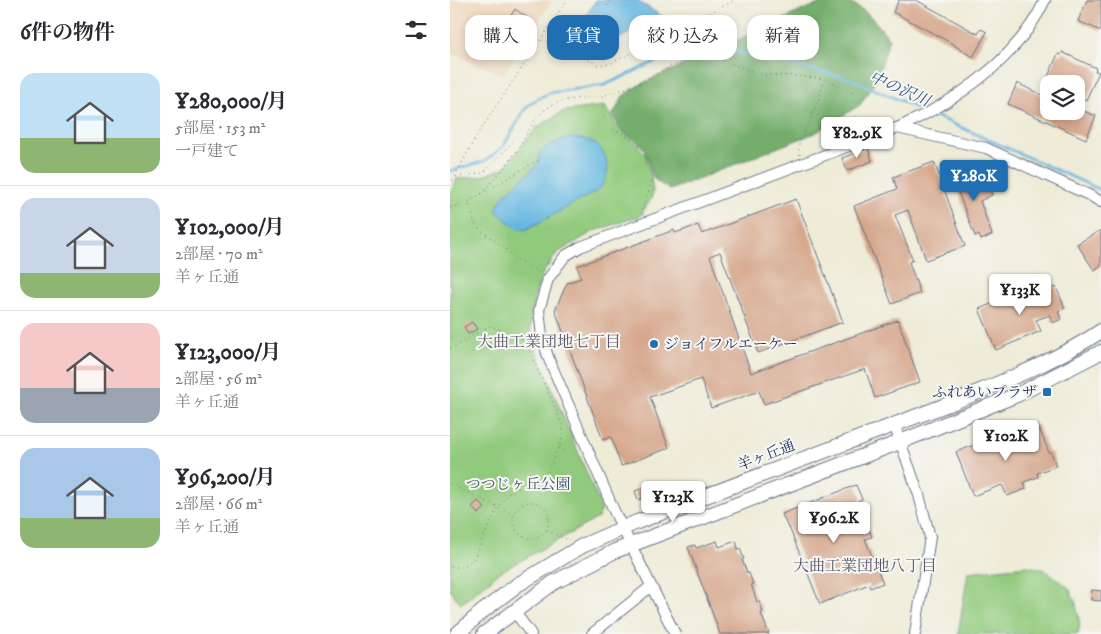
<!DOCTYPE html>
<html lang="ja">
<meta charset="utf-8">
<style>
:root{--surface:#fff;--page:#f7f7f7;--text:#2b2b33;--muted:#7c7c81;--line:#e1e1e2;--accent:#1f6fb2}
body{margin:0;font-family:"IM FELL DW Pica","Noto Serif JP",serif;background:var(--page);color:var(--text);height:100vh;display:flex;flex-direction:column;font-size:19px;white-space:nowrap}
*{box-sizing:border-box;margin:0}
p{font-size:16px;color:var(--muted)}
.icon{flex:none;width:28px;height:28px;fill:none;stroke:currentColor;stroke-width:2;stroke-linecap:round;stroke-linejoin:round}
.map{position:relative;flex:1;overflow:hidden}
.panel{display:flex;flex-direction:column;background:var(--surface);width:450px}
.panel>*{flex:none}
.guide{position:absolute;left:15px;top:15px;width:475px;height:45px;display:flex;gap:10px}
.fabs{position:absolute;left:590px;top:75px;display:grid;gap:10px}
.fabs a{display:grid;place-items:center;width:45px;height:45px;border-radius:10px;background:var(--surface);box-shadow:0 2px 8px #0003;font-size:25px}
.price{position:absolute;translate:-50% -42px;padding:0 11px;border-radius:5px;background:#fff;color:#222;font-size:16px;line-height:32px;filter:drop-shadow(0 1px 2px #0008)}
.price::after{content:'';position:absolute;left:50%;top:30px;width:15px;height:11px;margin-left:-8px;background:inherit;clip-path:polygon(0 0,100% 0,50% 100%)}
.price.selected{background:var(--accent);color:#fff}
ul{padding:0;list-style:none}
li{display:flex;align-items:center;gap:15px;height:125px;padding:0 20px}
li+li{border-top:1px solid var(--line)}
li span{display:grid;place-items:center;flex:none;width:140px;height:100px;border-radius:15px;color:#555}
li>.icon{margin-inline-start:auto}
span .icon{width:60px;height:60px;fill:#fffc;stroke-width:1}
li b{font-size:21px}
h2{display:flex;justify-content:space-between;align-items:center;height:60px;padding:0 20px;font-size:21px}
.pill{padding:0 18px;border-radius:15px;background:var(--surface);box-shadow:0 2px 8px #0003;font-size:18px;line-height:45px}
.pill.selected{background:var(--accent);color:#fff}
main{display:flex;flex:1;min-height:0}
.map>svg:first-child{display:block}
</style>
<main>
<section class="panel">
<h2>6件の物件<svg class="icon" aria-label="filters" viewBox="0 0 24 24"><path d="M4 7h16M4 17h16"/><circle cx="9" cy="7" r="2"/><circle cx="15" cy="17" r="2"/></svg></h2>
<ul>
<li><span style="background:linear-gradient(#bfe0f5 65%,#8fb573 0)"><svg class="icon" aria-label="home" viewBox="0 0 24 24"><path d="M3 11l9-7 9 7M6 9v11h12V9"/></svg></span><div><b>¥280,000/月</b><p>5部屋 · 153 m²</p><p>一戸建て</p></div></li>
<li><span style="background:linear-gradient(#c9d6e8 75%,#8fb573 0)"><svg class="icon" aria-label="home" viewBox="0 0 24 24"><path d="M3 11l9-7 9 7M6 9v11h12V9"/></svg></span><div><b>¥102,000/月</b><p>2部屋 · 70 m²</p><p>羊ヶ丘通</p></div></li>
<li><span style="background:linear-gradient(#f6c9c9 65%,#9aa5b1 0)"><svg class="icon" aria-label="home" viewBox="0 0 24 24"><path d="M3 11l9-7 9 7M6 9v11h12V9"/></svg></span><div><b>¥123,000/月</b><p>2部屋 · 56 m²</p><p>羊ヶ丘通</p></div></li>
<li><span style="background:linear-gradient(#a9c7e8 70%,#8fb573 0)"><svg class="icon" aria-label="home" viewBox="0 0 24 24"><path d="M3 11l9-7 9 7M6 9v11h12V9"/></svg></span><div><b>¥96,200/月</b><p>2部屋 · 66 m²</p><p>羊ヶ丘通</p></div></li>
</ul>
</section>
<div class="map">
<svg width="651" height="634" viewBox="0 0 651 634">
<rect width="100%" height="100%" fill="#f6f6f2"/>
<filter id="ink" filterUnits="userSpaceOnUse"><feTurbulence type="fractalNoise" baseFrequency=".02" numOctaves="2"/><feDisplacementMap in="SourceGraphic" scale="10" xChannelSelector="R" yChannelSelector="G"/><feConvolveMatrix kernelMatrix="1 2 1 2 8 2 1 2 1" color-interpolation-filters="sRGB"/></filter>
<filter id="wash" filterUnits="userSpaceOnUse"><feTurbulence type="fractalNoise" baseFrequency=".0096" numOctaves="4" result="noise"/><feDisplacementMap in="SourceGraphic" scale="20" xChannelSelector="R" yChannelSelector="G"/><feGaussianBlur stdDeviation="1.12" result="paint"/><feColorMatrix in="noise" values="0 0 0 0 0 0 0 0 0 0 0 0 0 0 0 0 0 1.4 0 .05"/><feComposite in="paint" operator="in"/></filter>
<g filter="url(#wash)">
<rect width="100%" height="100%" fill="#eeebd7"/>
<path fill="#eed7bb" d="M0,0H102L53,75L0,53Z"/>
<g fill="#92ca7d" stroke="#567c6e">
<path d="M155,106L164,123L194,152L201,176L203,192L201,199L190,216L144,231L107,253L93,273L84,298L80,330L88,355L152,510L148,518L50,572L11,604L0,590V193L7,179L32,176L54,168L87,127L114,111Z"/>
<path d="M577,566L593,569L618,587L625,600L630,624L628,634H508L518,572Z"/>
</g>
<path fill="#75ae6c" stroke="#486e65" d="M380,0C385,0 390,0 395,1C413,5 429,25 439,39L428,77L410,105L367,132L220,190L204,179L194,148L171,129L162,116L173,96L189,85L353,10Z"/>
<g fill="#66b8e1" stroke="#4074a0">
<path d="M146,0H186L212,16L149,49L126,31Z"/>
<path d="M118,138C127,139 137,138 144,143C161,155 162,178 147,191L75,230L70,229L61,224L47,212V207L53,196L88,164L90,152L101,144Z"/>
</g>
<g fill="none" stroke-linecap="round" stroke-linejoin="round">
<g stroke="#66b8e1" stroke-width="2.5">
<path d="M481,114L651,190"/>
<path d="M0,171L35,161L53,147L75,109L82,102L99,93L155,85L222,54L246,46L267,47L401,79L474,111"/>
</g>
</g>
<g id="blocks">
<g fill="#d5a68a">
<path d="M449,0H466L528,34L531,29L537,32L523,57L505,46V45L443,12Z"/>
<path d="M637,0H651V31L628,21Z"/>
<path d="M65,9L78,18L69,32L56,23Z"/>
<path d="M612,52L646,68L645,71L649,72L636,100L626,95V84H602L596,81L608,54L611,55Z"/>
<path d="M567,83L598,98L592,111H626V108L646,116L636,139L558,104Z"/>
<path d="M418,148L422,161L397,171L392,158Z"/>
<path d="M484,162L515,246L476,260L458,210L445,215L463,260L459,262L470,293L442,304L404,206L447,189L443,177Z"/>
<path d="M518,170L522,181L534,176L542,195L530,201L542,235L531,240L529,235L525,236L502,176Z"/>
<path d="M346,199L393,322L308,353L270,252L260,256L301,373L448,320L470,382L425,398L415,369L314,404L309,391L261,408L251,379L200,397L219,448L171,466L161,437L153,440L105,310L117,283L131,278L127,266L224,230L225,233L248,225L252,234Z"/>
<path d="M651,230V266L644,270L627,244Z"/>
<path d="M606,287L615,308L608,311L611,319L603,323L600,315L586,320L591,331L546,350L529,309L567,293L569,298L584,293L585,295Z"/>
<path d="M22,322L27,329L18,334L14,327Z"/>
<path d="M588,425L599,453L601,452L606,466L587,473L588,477L574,482L576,489L557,496L552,485L523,496L506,452L545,437L546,439Z"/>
<path d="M406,485L412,499L408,501L422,537L415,539L433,583L420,588L419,584L370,604L339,527L338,528L332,514Z"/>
<path d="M195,487L199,496L188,500L185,491Z"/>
<path d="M28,501L35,508L28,514L22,507Z"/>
<path d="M267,541L269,547L286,541L288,549L290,548L294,559L292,560L297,573H299L303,584H301L307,602L309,601L313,612L311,613L319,634H270L238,547L245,545L246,548Z"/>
<path d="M642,590L651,591V601L641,600Z"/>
</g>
</g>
</g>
<g filter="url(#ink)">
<use href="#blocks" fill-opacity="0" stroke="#657188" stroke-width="1"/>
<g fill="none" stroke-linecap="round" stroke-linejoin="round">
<g stroke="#657188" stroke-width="12">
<g id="minor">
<path d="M447,128L536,148L641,196L651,202"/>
<path d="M444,424L469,495L480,537L465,634"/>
<path d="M64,611L81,634"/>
<path d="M142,634L200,587"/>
<path d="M225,634L165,513L98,357L92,336L89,310L98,279L115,256L130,247L447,128C505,102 568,59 595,0"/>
</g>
</g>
<g stroke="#657188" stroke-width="16">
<g id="major">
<path d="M7,634L33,611L67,585L132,546L187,522L504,402C554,381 606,361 651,331"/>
<path d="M34,634L103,583L165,551L450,442L569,394L651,352"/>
</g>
</g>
<g stroke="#657188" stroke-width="1" stroke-dasharray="1 4" stroke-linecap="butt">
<path d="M157,6L159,0"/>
<path d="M92,40L149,65L160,64L285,0"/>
<path d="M350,155L348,147L368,101L374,80"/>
<path d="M88,160L18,202L25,224L31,231L53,246L63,257L91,274"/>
<path d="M6,177L33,173L63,142"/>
<path d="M0,185L27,135L117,0"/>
<path d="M31,194C43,180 56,167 66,152C80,132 83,111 110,102C123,98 139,98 152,96"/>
<path d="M0,208L17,202"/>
<path d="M193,215L191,208C207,180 208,159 179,138C172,132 163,131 158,122C152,114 152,106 153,96C165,92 178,88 190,83C211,72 234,55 259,56L313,75L347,76L374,79L406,93"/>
<path d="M0,348C15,344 25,331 41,326L75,341L113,426V434L111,442L97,474L58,494L48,507L23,560L11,567H0"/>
<path d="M110,446L114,455"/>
<path d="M0,484L63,514"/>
<circle cx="81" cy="520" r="18"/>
<path d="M97,530L118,540"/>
</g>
<use href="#minor" stroke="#fff" stroke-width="10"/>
<use href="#major" stroke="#fff" stroke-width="14"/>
</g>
</g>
<g fill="#1f6fb2" stroke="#f6f6f2" stroke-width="2">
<circle cx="204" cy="344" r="5"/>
<rect x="592" y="387" width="10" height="10" rx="2.5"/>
</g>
<g text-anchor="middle" stroke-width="4" stroke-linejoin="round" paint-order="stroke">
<g font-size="15" fill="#1b2f5e" stroke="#f6f6f2" text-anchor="start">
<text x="214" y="349">ジョイフルエーケー</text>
<text x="587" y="397" text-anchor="end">ふれあいプラザ</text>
</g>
<g font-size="15" fill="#1b2f5e" stroke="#f6f6f2">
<text transform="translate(316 455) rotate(-21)" y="5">羊ヶ丘通</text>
</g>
<g font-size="15" fill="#395666" stroke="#f6f6f2">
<text x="68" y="489">つつじヶ丘公園</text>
</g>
<g font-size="16" font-style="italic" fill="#325885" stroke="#f6f6f2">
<text transform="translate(450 88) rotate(24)" y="6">中の沢川</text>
</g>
<g font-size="16" fill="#5c596d" stroke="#f6f6f2">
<text x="99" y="347">大曲工業団地七丁目</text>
<text x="415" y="571">大曲工業団地八丁目</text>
</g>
</g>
</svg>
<div class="fabs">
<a><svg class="icon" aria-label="layers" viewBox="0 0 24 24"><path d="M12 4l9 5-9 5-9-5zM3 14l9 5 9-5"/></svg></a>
</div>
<b class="price" style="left:407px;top:159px">¥82.9K</b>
<b class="price selected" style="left:524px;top:202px">¥280K</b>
<b class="price" style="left:570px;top:316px">¥133K</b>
<b class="price" style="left:556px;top:462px">¥102K</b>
<b class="price" style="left:223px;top:523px">¥123K</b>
<b class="price" style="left:384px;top:544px">¥96.2K</b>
<div class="guide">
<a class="pill">購入</a>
<a class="pill selected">賃貸</a>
<a class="pill">絞り込み</a>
<a class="pill">新着</a>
</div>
</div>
</main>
